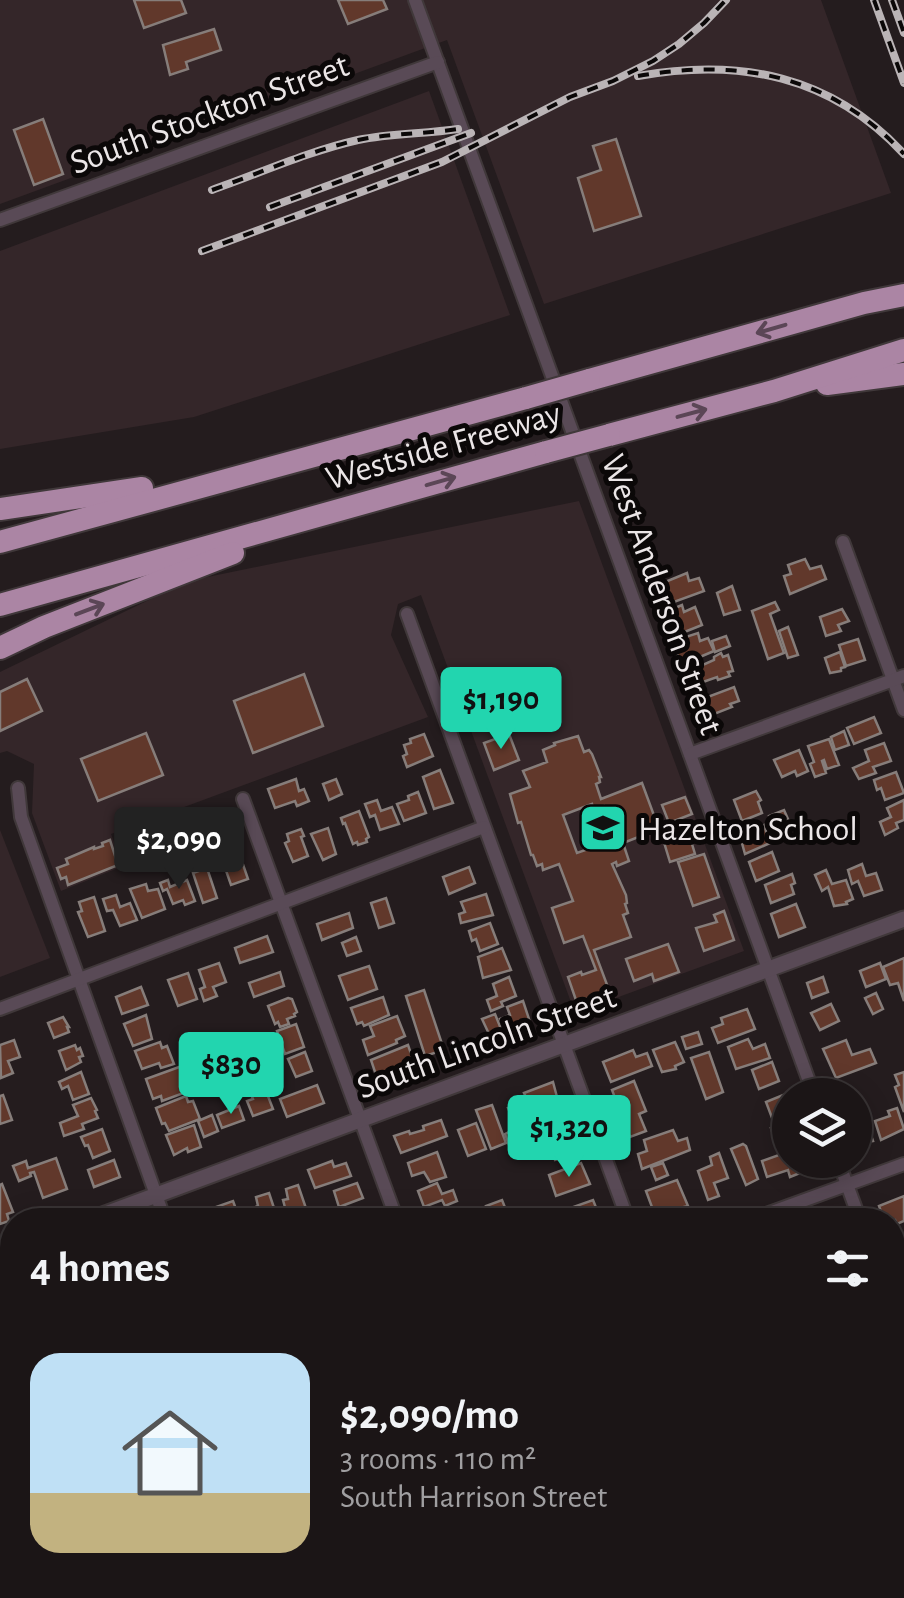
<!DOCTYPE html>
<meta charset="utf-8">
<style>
:root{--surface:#1b1516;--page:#282223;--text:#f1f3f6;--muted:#a09fa1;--line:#393435;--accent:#22d5af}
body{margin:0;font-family:"Alegreya Sans",sans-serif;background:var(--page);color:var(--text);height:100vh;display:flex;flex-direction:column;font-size:38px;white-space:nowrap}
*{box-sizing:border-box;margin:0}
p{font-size:32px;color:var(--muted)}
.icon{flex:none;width:55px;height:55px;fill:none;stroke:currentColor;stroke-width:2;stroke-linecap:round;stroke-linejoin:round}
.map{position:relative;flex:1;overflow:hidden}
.side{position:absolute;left:0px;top:1208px;width:905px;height:392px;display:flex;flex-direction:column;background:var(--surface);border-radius:40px 40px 0 0;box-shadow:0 5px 25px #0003,0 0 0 2px var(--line)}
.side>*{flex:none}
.buttons{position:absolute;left:772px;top:1078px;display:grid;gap:20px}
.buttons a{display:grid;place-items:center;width:100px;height:100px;border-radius:50%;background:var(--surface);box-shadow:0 5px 25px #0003,0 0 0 2px var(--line);font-size:50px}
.price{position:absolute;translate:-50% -85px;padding:0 22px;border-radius:10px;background:var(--accent);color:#111;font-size:32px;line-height:65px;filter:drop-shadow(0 2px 5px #0008)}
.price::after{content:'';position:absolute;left:50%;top:60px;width:30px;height:22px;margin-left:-15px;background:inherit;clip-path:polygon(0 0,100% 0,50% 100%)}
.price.selected{background:#222;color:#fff}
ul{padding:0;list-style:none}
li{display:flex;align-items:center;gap:30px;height:250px;padding:0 30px}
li+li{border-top:2px solid var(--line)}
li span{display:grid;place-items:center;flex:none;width:280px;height:200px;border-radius:30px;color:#555}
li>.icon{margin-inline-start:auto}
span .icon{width:120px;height:120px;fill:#fffc;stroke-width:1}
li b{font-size:42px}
h2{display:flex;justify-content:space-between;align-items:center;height:120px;padding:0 30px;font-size:42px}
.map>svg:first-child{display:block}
</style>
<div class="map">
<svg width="904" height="1598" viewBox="0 0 904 1598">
<rect width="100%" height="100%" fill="#241c1e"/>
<g fill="#342629">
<path d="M0,0H821L891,193L544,304L447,40L0,204Z"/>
<path d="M429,91L510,315L194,417L0,449V251Z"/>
<path d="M579,501L744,951L575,1013L421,595L398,604L391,635L428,717L111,834L123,866L61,891L32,813L34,764L7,751L0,753V672L188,581Z"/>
<path d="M0,830L50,958L0,977Z"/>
<path d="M12,1271V1380L0,1346V1276Z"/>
<path d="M0,1518L12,1553V1588H25L29,1598H0Z"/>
<path d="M87,1588H160L164,1598H91Z"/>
</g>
<g fill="#61382b" stroke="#867d7a" stroke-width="2.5" fill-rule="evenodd">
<path d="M134,0H181L186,13L144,28Z"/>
<path d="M338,0H383L387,9L348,24Z"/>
<path d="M214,29L221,50L186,62L188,69L170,75L163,45Z"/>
<path d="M43,119L63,174L34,185L14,130Z"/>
<path d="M616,139L641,216L594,231L578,178L601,170L593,146Z"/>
<path d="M805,559L810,569L821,566L826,579L790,594L784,576L791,574L788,565Z"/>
<path d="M687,573L689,581L699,578L704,591L663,606L658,593L667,589L665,582Z"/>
<path d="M732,586L740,610L724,615L717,593Z"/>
<path d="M775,602L779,610L770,614L784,653L768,659L752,611Z"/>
<path d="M682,605L684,612L695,607L702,625L672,637L667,619L670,616L668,611Z"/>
<path d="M842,609L849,621L838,625L841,631L826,636L820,617Z"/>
<path d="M788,627L798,655L788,658L779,631Z"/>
<path d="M698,633L700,641L708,638L714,651L681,665L673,641Z"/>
<path d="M726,636L730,646L715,652L712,641Z"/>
<path d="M858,639L865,660L846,666L839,645Z"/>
<path d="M840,652L845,667L841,668V671L830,673L825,658Z"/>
<path d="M721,653L723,657L728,655L733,671L728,672L730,676L718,680L717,677L700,683L696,668L714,660V657Z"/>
<path d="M304,674L323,726L253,753L234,701Z"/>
<path d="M27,679L42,711L0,731V692Z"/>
<path d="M734,687L739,701L730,704L732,707L704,718L697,701Z"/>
<path d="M874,717L881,733L854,744L847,728Z"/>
<path d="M844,731L849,745L835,750L831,737Z"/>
<path d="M146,733L163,775L98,801L81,759Z"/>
<path d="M424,734L433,756L407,767L403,756L407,754L404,745L411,743L410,739Z"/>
<path d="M509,734L519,760L494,770L484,743Z"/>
<path d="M578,736L584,752L589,750L592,754L601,777H599L600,782L596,784L601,799L642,783L659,829L623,843L629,861L617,866L616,862L612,864L626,895L627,903L625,904L628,913L623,915L631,937L594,950L609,990L577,1003L568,977L581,972L582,975L596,970L583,936L564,943L552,908L573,901L559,864L543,870L542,864L537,866L533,855H531L521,822L518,823L510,794L530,787L523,771L547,762L543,750L555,745L554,743ZM592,804L594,810L604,806L605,810L598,816L605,834L616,835L617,839L577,853L563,815Z"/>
<path d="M829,739L839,765L827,769L824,760L822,761L826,773L815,777L810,764L814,762L808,746Z"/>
<path d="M884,743L891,761L873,767L876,773L859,779L853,768L869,761L865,750Z"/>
<path d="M799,750L808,771L797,776L795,771L782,777L774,760Z"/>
<path d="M440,770L453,803L434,809L423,777Z"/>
<path d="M896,772L904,793L885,800L881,788L877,790L874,780Z"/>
<path d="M296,779L299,791L304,789L309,801L297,806L295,801L275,808L268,789Z"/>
<path d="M336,779L342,794L329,800L323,784Z"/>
<path d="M756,791L761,800L758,802L762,813L742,821L734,800Z"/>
<path d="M418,792L426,813L404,821L397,804L409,800L408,796Z"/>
<path d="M685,797L692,814L669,823L662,805Z"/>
<path d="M377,800L381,811L392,807L399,824L380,830L375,815L370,817L365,804Z"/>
<path d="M904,800V820L896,823L898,828L885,835L880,822L891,817L887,808Z"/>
<path d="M219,810L225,826L213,831L215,837L201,842L192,819Z"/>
<path d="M784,810L788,819L772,826L769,816Z"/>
<path d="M359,811L369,837L366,839L367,842L358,845L357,842L353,844L345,823L343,824L341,818Z"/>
<path d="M764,825L770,843L745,854L740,836Z"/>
<path d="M328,828L336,854L323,860L311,834Z"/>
<path d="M301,829L304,836L301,837L308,856L293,862L285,843L289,841L287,834Z"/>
<path d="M688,831L695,854L670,862L663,839Z"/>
<path d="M110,840L118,865L68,885L66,877L61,879L57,868L68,864L66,859L94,847V849L103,846L102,843Z"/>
<path d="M772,852L779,871L756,881L749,862Z"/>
<path d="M239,853L248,879L231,885L222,859Z"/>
<path d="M704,854L719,897L693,906L678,862Z"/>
<path d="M862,864L866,876L876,873L882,890L864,896L858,881L852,884L848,870Z"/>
<path d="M469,867L475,883L449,894L443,877Z"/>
<path d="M207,868L217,898L203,903L193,873Z"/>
<path d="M826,870L832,884L846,880L853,899L846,902L847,904L834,906L828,887L822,891L815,875Z"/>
<path d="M792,874L795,883L791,885L794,894L771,903L765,885Z"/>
<path d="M168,880L170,887L187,880L195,901L185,905L183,900L173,904L167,889L163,891L160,883Z"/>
<path d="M146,884L148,891L158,889L165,909L142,918L130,889Z"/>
<path d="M486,894L493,915L461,923L459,914L465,912L461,902Z"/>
<path d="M116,895L120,907L130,903L137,920L120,926L113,910L107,911L103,899Z"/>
<path d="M94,897L105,931L88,937L78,912L82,911L79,902Z"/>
<path d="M386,898L394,923L379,928L371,903Z"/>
<path d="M796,904L805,927L779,937L771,914Z"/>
<path d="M724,911L734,940L704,951L696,928L717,922L714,915Z"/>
<path d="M349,913L353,928L322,940L317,924Z"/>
<path d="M490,923L498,944L480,951L476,939L472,941L469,931Z"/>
<path d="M267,936L273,952L240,963L235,948Z"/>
<path d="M356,937L361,951L347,956L342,943Z"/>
<path d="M668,944L679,972L654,981L652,974L634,981L626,959Z"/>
<path d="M502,948L511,970L483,978L478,957Z"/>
<path d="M904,958V1001L898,983L890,985L883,967Z"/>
<path d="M219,963L226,982L213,987L217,996L204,1001L200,989L205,987L199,970Z"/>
<path d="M880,963L886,979L866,987L860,971Z"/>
<path d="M369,966L377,989L348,1000L339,976Z"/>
<path d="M280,972L284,986L254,997L249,983Z"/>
<path d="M188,973L197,999L178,1006L168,980Z"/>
<path d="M509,977L516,996L501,1002L503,1006L491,1011L487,1000L497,996L493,984Z"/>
<path d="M823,977L828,992L812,998L807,983Z"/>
<path d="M141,987L148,1005L122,1014L116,997Z"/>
<path d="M424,990L444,1050L425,1056L406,996Z"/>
<path d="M876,993L883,1009L873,1014L865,998Z"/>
<path d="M383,997L389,1015L364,1026L362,1022L357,1024L351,1008Z"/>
<path d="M288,998L292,999L297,1012L294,1014L295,1016L287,1019L289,1024L280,1027L278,1022L275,1024L268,1006Z"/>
<path d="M523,1001L531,1025L507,1035L500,1019L510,1015L507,1007Z"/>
<path d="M831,1004L839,1021L820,1030L811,1013Z"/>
<path d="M747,1009L755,1029L718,1043L712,1028L723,1024L721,1018Z"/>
<path d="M495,1014L501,1029L489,1034L482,1019Z"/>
<path d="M146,1015L152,1039L133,1046L124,1024Z"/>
<path d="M397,1016L405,1036L396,1040L397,1043L368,1055L363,1040L374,1036L370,1026Z"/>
<path d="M63,1017L69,1027H67L69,1032L54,1038L48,1023Z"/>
<path d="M296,1024L304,1047L285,1054L277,1031Z"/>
<path d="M698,1032L702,1044L686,1049L682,1037Z"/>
<path d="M748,1039L753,1049L765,1044L770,1058L736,1069L728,1047Z"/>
<path d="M14,1040L20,1057L8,1061L13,1073L1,1078L0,1045Z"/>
<path d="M846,1040L852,1055L870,1049L876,1063L836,1078L823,1049Z"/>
<path d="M160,1042L162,1048L167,1046L174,1064L161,1068L159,1063L142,1069L135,1051Z"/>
<path d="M675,1042L684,1062L675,1066L676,1069L662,1072L653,1050Z"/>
<path d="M75,1045L77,1050L80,1048L83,1056L79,1057L81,1062L66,1070L59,1051Z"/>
<path d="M408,1045L416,1068L389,1078L387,1071L376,1075L371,1060Z"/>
<path d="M249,1047L273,1109L253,1116L247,1101L253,1099L235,1052Z"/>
<path d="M633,1050L636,1057L647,1053L652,1066L611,1082L603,1062Z"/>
<path d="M305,1052L312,1071L296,1077L288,1059Z"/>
<path d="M709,1052L723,1092L706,1099L691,1058Z"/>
<path d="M772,1062L779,1081L759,1089L752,1070Z"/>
<path d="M182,1066L189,1091L162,1101L161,1096L153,1099L146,1079Z"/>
<path d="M81,1072L89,1094L73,1100L68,1086L62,1089L59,1082Z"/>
<path d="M904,1072V1112L895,1087L899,1085L895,1075Z"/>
<path d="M634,1081L646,1111L639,1114L646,1131L630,1137L612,1090Z"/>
<path d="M553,1082L557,1097L531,1108L524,1093Z"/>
<path d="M317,1085L324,1103L287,1117L280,1099Z"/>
<path d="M788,1093L790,1111L772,1118L766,1102Z"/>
<path d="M3,1095L12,1120L0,1124V1096Z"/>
<path d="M186,1096L188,1102L193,1101L200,1119L169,1131L165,1123L162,1124L156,1108Z"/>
<path d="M91,1098L97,1110L95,1111L98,1118L82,1124L84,1129L64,1136L60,1123L78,1116L73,1105Z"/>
<path d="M519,1103L524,1116L513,1120L508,1108Z"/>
<path d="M492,1105L506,1143L491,1149L476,1110Z"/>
<path d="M239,1106L244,1120L222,1128L217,1115Z"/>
<path d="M561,1107L568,1125L544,1133L539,1116Z"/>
<path d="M897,1108L904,1129L881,1140L875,1121L890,1116L888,1111Z"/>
<path d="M212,1115L218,1131L204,1137L198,1121Z"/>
<path d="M865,1117L873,1141L867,1142L868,1147L856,1151L855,1130L859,1128L856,1120Z"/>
<path d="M441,1120L447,1136L401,1153L394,1136L409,1131L410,1134L424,1130L423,1126Z"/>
<path d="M476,1123L486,1149L468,1156L458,1130Z"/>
<path d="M194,1125L201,1147L188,1152L187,1148L174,1155L166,1135Z"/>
<path d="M781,1125L784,1130L790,1128V1144L788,1145L787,1143L783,1145L781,1139L775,1141L771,1128Z"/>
<path d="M102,1129L110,1151L93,1158L88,1145L85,1146L81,1137Z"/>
<path d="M513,1130L521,1149L512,1153L505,1134Z"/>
<path d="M673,1130L678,1141L687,1138L690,1150L642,1169L638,1154L647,1151L644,1140Z"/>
<path d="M572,1138L579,1152L555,1160L550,1146Z"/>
<path d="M743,1144L746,1146L758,1179L746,1185L731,1149Z"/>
<path d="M790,1151V1160H807L810,1169L790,1177L788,1170L767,1177L762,1161Z"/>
<path d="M437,1152L446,1177L430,1182L424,1172L412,1176L408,1163Z"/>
<path d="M719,1153L728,1178L714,1183L719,1196L708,1200L698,1171L712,1165L710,1157Z"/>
<path d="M56,1158L67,1189L43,1198L34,1172L30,1173L31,1176L19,1181L13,1166L26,1161L28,1168Z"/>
<path d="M114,1160L120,1177L94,1187L88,1170Z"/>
<path d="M332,1161L334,1167L346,1163L351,1176L315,1188L308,1170Z"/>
<path d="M581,1163L590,1184L556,1196L549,1175Z"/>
<path d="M663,1163L668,1175L656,1180L651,1167Z"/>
<path d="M677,1180L688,1206L676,1209L677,1214L661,1220L660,1217L656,1218L646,1191Z"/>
<path d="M357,1183L363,1198L339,1207L334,1191Z"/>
<path d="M437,1183L442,1194L453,1190L457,1201L445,1206L442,1200L424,1207L418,1191Z"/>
<path d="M2,1184L13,1212L7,1214L9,1221L0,1224V1185Z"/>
<path d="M298,1185L310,1220H288L287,1215L283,1200L288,1199L286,1189Z"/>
<path d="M269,1193L278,1220H255L251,1209L258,1206L256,1197Z"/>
<path d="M904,1196V1221L897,1224L895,1220H884L879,1206Z"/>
<path d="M502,1200L510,1220H491L486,1206Z"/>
<path d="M593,1200L599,1215L586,1220H565L562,1211Z"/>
<path d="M233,1201L240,1220H202L199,1213Z"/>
<path d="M368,1208L373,1220H346L345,1217Z"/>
<path d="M12,1304V1321L0,1325V1308Z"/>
<path d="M240,1588H247L251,1598H229L227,1593Z"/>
<path d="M254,1588H276L279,1596L277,1598H258Z"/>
<path d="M505,1588L509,1598H481V1597Z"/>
<path d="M566,1588H583L587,1597L564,1598L560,1589Z"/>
<path d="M626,1588H647L649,1593L630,1598Z"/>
<path d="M703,1588H733V1589L707,1598Z"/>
<path d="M790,1588H827L799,1598H794Z"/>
</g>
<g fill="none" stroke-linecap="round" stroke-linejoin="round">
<g stroke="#40383a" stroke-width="16">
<g id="minor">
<path d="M415,0L814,1095"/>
<path d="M0,220L438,62"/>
<path d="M843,542L904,710"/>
<path d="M407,614L628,1220"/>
<path d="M690,754L904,676"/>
<path d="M18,788L21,817L165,1220"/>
<path d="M243,799L397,1220"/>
<path d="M0,1009L484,827"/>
<path d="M838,1160L860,1220"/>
<path d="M750,1220L904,1164"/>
<path d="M892,1310L904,1342"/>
<path d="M892,1412L904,1408"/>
<path d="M300,1588L304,1598"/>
<path d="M531,1588L535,1598"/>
<path d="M763,1588L767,1598"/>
<path d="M386,1598L415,1588"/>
</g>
</g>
<g stroke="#40383a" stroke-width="19">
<g id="tertiary">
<path d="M89,1220L904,919"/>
<path d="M0,1252L12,1247"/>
</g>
</g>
<g stroke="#40383a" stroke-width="24">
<g id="primary">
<path d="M0,1394L12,1428"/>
<path d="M0,1429L12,1459"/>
<path d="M0,1462L12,1498"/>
<path d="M47,1588L51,1598"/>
<path d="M69,1588L73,1598"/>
</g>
</g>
<g stroke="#40383a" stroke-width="26">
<g id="motorway">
<path d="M589,380L864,303L904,295"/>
<path d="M827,384L904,374"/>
<path d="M609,435L774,391L904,350"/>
<path d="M0,509L142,488"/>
<path d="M0,542L526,398"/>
<path d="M0,605L546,452"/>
<path d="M0,648L44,627L233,553"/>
</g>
</g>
<use href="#minor" stroke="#594a56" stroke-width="12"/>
<use href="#tertiary" stroke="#594a56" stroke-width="15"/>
<use href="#primary" stroke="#93748e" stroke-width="20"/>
<use href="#motorway" stroke="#ab85a4" stroke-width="22"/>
<g stroke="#bab4b6" stroke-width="8">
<g id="rail">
<path d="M874,0L904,83"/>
<path d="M892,0L904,33"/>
<path d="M638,76C740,58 831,75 904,154"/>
<path d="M212,190C260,173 309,151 358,140C391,133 425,134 458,129"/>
<path d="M270,207L471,133"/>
<path d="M202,251L442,162L570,97L613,81L653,61L679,44L704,23L726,0"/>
</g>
</g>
<use href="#rail" stroke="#0b0808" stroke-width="4" stroke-dasharray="11" stroke-linecap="butt"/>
<g stroke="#40383a" stroke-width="26" stroke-linecap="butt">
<g id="motorway-bridge">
<path d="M526,398L589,380"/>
<path d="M546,452L609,435"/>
</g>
</g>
<use href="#motorway-bridge" stroke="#ab85a4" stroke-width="22"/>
</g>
<defs><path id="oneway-shaft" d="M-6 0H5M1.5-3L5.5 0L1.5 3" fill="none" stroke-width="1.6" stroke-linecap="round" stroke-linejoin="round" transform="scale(2.5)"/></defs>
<g stroke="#5b4656">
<use href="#oneway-shaft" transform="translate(771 329) rotate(164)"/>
<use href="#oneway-shaft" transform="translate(692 413) rotate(-15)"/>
<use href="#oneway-shaft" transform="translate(441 481) rotate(-16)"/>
<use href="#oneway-shaft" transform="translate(90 609) rotate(-21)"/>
</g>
<defs>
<g id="school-square" transform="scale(2.5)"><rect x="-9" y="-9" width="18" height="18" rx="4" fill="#22d5af" stroke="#0b0808"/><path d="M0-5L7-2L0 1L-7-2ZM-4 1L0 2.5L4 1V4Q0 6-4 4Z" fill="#111"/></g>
</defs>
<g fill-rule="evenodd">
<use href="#school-square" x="603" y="828"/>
</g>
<g text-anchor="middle" stroke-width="10" stroke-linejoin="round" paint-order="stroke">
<g font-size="35" fill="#ebe6e7" stroke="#0b0808">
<text transform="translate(209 113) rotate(-20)" y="12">South Stockton Street</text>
<text transform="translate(443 445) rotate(-16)" y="12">Westside Freeway</text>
<text transform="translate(663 594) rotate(70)" y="12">West Anderson Street</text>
<text transform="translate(486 1041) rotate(-20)" y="12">South Lincoln Street</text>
</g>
<g font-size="35" fill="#ebe6e7" stroke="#0b0808" text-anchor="start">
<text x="638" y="840">Hazelton School</text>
</g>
</g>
</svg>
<div class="buttons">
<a><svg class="icon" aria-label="layers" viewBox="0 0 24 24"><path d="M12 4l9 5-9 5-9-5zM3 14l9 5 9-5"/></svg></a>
</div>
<b class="price" style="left:501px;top:752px">$1,190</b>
<b class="price selected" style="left:179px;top:892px">$2,090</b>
<b class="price" style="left:231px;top:1117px">$830</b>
<b class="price" style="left:569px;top:1180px">$1,320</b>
<section class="side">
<h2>4 homes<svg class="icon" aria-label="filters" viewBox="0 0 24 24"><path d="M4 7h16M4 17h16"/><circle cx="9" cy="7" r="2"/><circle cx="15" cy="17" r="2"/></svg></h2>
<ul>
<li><span style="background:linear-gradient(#bfe0f5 70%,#c2b280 0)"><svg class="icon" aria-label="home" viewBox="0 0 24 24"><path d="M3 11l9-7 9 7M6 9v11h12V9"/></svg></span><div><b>$2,090/mo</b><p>3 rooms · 110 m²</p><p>South Harrison Street</p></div></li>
</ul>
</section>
</div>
